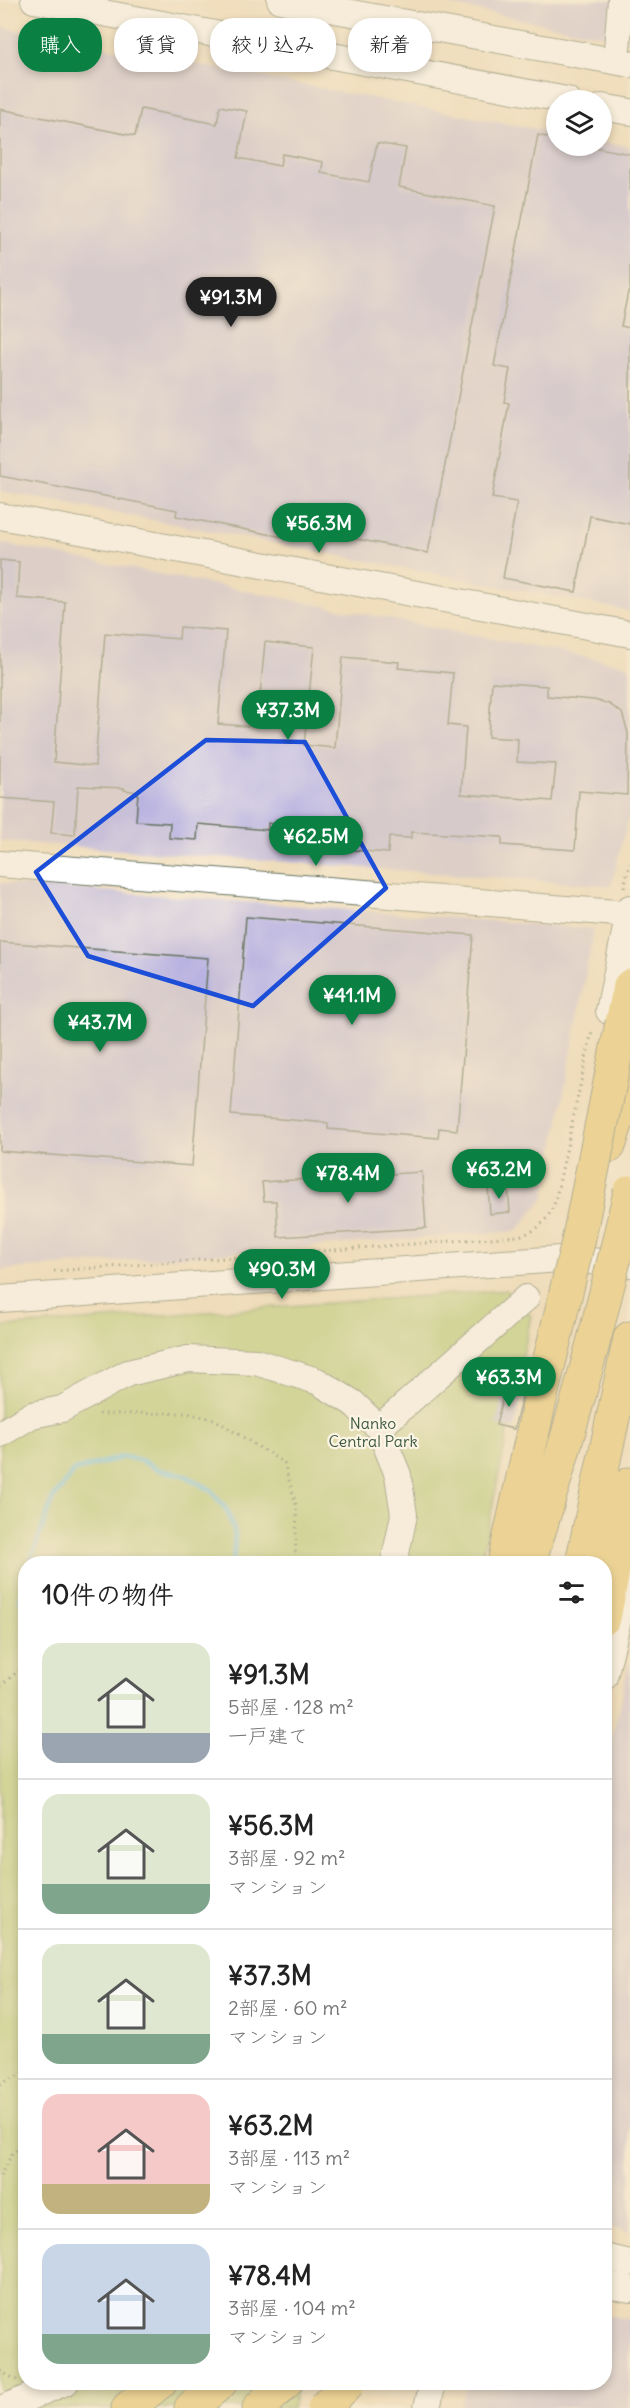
<!DOCTYPE html>
<html lang="ja">
<meta charset="utf-8">
<style>
:root{--surface:#fff;--page:#f2f2f2;--text:#222;--muted:#767676;--line:#e0e0e0;--accent:#0b8043}
body{margin:0;font-family:Delius,"Klee One",sans-serif;background:var(--page);color:var(--text);height:100vh;display:flex;flex-direction:column;font-size:22px;white-space:nowrap}
*{box-sizing:border-box;margin:0}
p{font-size:20px;color:var(--muted)}
.icon{flex:none;width:33px;height:33px;fill:none;stroke:currentColor;stroke-width:2;stroke-linecap:round;stroke-linejoin:round}
.map{position:relative;flex:1;overflow:hidden}
.panel{position:absolute;left:18px;top:1556px;width:594px;height:834px;display:flex;flex-direction:column;background:var(--surface);border-radius:24px;box-shadow:0 3px 9px #0003}
.panel>*{flex:none}
.hud{position:absolute;left:18px;top:18px;width:594px;height:54px;display:flex;gap:12px}
.controls{position:absolute;left:546px;top:90px;display:grid;gap:12px}
.controls a{display:grid;place-items:center;width:66px;height:66px;border-radius:50%;background:var(--surface);box-shadow:0 3px 9px #0003;font-size:30px}
.price{position:absolute;translate:-50% -51px;padding:0 14px;border-radius:21px;background:var(--accent);color:#fff;font-size:20px;line-height:39px;filter:drop-shadow(0 2px 3px #0008)}
.price::after{content:'';position:absolute;left:50%;top:36px;width:18px;height:14px;margin-left:-9px;background:inherit;clip-path:polygon(0 0,100% 0,50% 100%)}
.price.current{background:#222;color:#fff}
ul{padding:0;list-style:none}
li{display:flex;align-items:center;gap:18px;height:150px;padding:0 24px}
li+li{border-top:2px solid var(--line)}
li span{display:grid;place-items:center;flex:none;width:168px;height:120px;border-radius:18px;color:#555}
li>.icon{margin-inline-start:auto}
span .icon{width:72px;height:72px;fill:#fffc;stroke-width:1}
li b{font-size:26px}
h2{display:flex;justify-content:space-between;align-items:center;height:72px;padding:0 24px;font-size:26px}
.pill{padding:0 21px;border-radius:24px;background:var(--surface);box-shadow:0 3px 9px #0003;font-size:21px;line-height:54px}
.pill.current{background:var(--accent);color:#fff}
.map>svg:first-child{display:block}
</style>
<div class="map">
<svg width="630" height="2408" viewBox="0 0 630 2408">
<rect width="100%" height="100%" fill="#fcf5e5"/>
<filter id="ink" filterUnits="userSpaceOnUse"><feTurbulence type="fractalNoise" baseFrequency=".0167" numOctaves="2"/><feDisplacementMap in="SourceGraphic" scale="12" xChannelSelector="R" yChannelSelector="G"/><feConvolveMatrix kernelMatrix="1 2 1 2 8 2 1 2 1" color-interpolation-filters="sRGB"/></filter>
<filter id="wash" filterUnits="userSpaceOnUse"><feTurbulence type="fractalNoise" baseFrequency=".008" numOctaves="4" result="noise"/><feDisplacementMap in="SourceGraphic" scale="24" xChannelSelector="R" yChannelSelector="G"/><feGaussianBlur stdDeviation="1.35" result="paint"/><feColorMatrix in="noise" values="0 0 0 0 0 0 0 0 0 0 0 0 0 0 0 0 0 1.4 0 .05"/><feComposite in="paint" operator="in"/></filter>
<g filter="url(#wash)">
<rect width="100%" height="100%" fill="#efdcba"/>
<g fill="#c8bfd8">
<path d="M425,0H630V41Z"/>
<path d="M0,27L556,133V146H602V142L630,147V611L0,491Z"/>
<path d="M0,543L627,665L630,670V811L611,886L0,841Z"/>
<path d="M0,883L594,929L545,1196L517,1231L0,1270Z"/>
<path d="M630,1660V2232L605,2226L604,1772Z"/>
<path d="M605,2314L630,2320V2408H461L467,2382H604Z"/>
</g>
<path fill="#afc96f" stroke="#678352" stroke-width="1.5" d="M506,1290L531,1316L481,1563H26V2382H298L292,2408H0V1327Z"/>
<g fill="none" stroke-linecap="round" stroke-linejoin="round">
<g stroke="#66c3e4" stroke-width="5">
<path d="M30,1563L52,1500L74,1471L123,1457L140,1460L159,1470L184,1475L211,1490L228,1512L235,1534L233,1563"/>
<path d="M20,1601L26,1579"/>
</g>
</g>
<g id="blocks">
<g fill="#b9b3e1">
<path d="M220,106L247,111L238,158L280,166L282,154L323,162L321,173L369,182L377,143L406,148L399,187L495,206L428,553L300,528L298,540L176,516L177,510L0,476V109L135,136L141,109L217,124Z"/>
<path d="M538,135L556,139V146H589L630,154V292H628L621,326L630,328V524L590,516L576,592L503,578L517,502L492,498L509,403L504,402L510,369L494,366Z"/>
<path d="M0,560L19,562L17,598L65,602L54,762L95,766L105,633L179,639L180,627L226,631L218,724L257,727L265,642L314,647L304,745L335,748L343,657L399,662L398,668L453,673L448,725L466,727L461,794L552,801L556,764L517,762L518,739L488,737L492,682L547,686V696L594,700L609,704L622,713L628,733L627,795L579,791L575,850L502,845V837L411,832V838L389,837L388,853L339,849L341,834L268,823V830L198,824L197,840L169,838L170,823L136,821L138,792L124,790V788L78,786L75,835L51,833L54,802L0,798Z"/>
<path d="M246,917L473,935L457,1130L439,1128L438,1138L328,1129V1123L231,1115Z"/>
<path d="M0,942L208,958L192,1166L0,1151Z"/>
<path d="M422,1172L426,1228L278,1237L276,1201H264L262,1182Z"/>
<path d="M508,1185L510,1212L490,1214L488,1187Z"/>
<path d="M505,1387L523,1392L514,1429L496,1425Z"/>
</g>
</g>
</g>
<g filter="url(#ink)">
<use href="#blocks" fill-opacity="0" stroke="#687563" stroke-width="1.5"/>
<g fill="none" stroke-linecap="round" stroke-linejoin="round">
<g stroke="#687563" stroke-width="28">
<g id="minor">
<path d="M34,0L567,100"/>
<path d="M280,0L630,64"/>
<path d="M616,61L621,0"/>
<path d="M602,107L630,112"/>
<path d="M0,516L630,634"/>
<path d="M0,864L629,914"/>
<path d="M609,1011L630,908"/>
<path d="M0,1299L560,1259L630,1264"/>
<path d="M379,1428L526,1298"/>
<path d="M0,1434L32,1415L62,1409L128,1373L188,1359L256,1362L317,1381L353,1403L379,1428L398,1475L404,1515L394,1563"/>
<path d="M604,1677L630,1571"/>
<path d="M604,2257L630,2263"/>
<path d="M604,2284L630,2289"/>
<path d="M3,2408L66,2382"/>
<path d="M427,2408L433,2382"/>
</g>
</g>
<g stroke="#687563" stroke-width="35">
<g id="highway">
<path d="M622,1023L630,986"/>
<path d="M609,1146L630,1080"/>
<path d="M582,1563L630,1338"/>
<path d="M604,1618L630,1484"/>
<path d="M128,2408L160,2382"/>
<path d="M191,2408L221,2382"/>
<path d="M259,2408L286,2382"/>
</g>
</g>
<g stroke="#687563" stroke-width="3" stroke-dasharray="1.5 4.5" stroke-linecap="butt">
<path d="M624,887L630,863"/>
<path d="M54,1271L518,1236C538,1232 548,1220 555,1202L592,1031"/>
<path d="M99,1414L186,1413L214,1419L284,1463L297,1508L295,1563"/>
<path d="M0,1686L26,1665"/>
<path d="M0,2084L26,2072"/>
<path d="M0,2176L12,2154L26,2143"/>
<path d="M0,2371L17,2380"/>
</g>
<use href="#minor" stroke="#fff" stroke-width="26"/>
<use href="#highway" stroke="#e9c769" stroke-width="33"/>
<g stroke="#687563" stroke-width="35" stroke-linecap="butt">
<g id="highway-bridge">
<path d="M504,1563L538,1409L578,1242L622,1023"/>
<path d="M529,1563C568,1441 602,1317 630,1192"/>
<path d="M324,2408L349,2382"/>
</g>
</g>
<use href="#highway-bridge" stroke="#e9c769" stroke-width="33"/>
</g>
</g>
<path d="M0 0H630V2408H0ZM206,740L305,742L386,888L253,1006L88,956L36,872Z" fill="#efdcba" fill-opacity=".55" fill-rule="evenodd"/>
<path fill="none" stroke="#1d4ed8" stroke-width="4.5" stroke-linejoin="round" d="M206,740L305,742L386,888L253,1006L88,956L36,872Z"/>
<g text-anchor="middle" stroke-width="4.5" stroke-linejoin="round" paint-order="stroke">
<g font-size="16" fill="#3c5940" stroke="#fcf5e5">
<text x="373" y="1429">Nanko<tspan x="373" dy="18">Central Park</tspan></text>
</g>
</g>
</svg>
<div class="controls">
<a><svg class="icon" aria-label="layers" viewBox="0 0 24 24"><path d="M12 4l9 5-9 5-9-5zM3 14l9 5 9-5"/></svg></a>
</div>
<b class="price current" style="left:231px;top:328px">¥91.3M</b>
<b class="price" style="left:319px;top:554px">¥56.3M</b>
<b class="price" style="left:288px;top:741px">¥37.3M</b>
<b class="price" style="left:316px;top:867px">¥62.5M</b>
<b class="price" style="left:352px;top:1026px">¥41.1M</b>
<b class="price" style="left:100px;top:1053px">¥43.7M</b>
<b class="price" style="left:499px;top:1200px">¥63.2M</b>
<b class="price" style="left:348px;top:1204px">¥78.4M</b>
<b class="price" style="left:282px;top:1300px">¥90.3M</b>
<b class="price" style="left:509px;top:1408px">¥63.3M</b>
<div class="hud">
<a class="pill current">購入</a>
<a class="pill">賃貸</a>
<a class="pill">絞り込み</a>
<a class="pill">新着</a>
</div>
<section class="panel">
<h2>10件の物件<svg class="icon" aria-label="filters" viewBox="0 0 24 24"><path d="M4 7h16M4 17h16"/><circle cx="9" cy="7" r="2"/><circle cx="15" cy="17" r="2"/></svg></h2>
<ul>
<li><span style="background:linear-gradient(#dfe7d0 75%,#9aa5b1 0)"><svg class="icon" aria-label="home" viewBox="0 0 24 24"><path d="M3 11l9-7 9 7M6 9v11h12V9"/></svg></span><div><b>¥91.3M</b><p>5部屋 · 128 m²</p><p>一戸建て</p></div></li>
<li><span style="background:linear-gradient(#dfe7d0 75%,#7fa58c 0)"><svg class="icon" aria-label="home" viewBox="0 0 24 24"><path d="M3 11l9-7 9 7M6 9v11h12V9"/></svg></span><div><b>¥56.3M</b><p>3部屋 · 92 m²</p><p>マンション</p></div></li>
<li><span style="background:linear-gradient(#dfe7d0 75%,#7fa58c 0)"><svg class="icon" aria-label="home" viewBox="0 0 24 24"><path d="M3 11l9-7 9 7M6 9v11h12V9"/></svg></span><div><b>¥37.3M</b><p>2部屋 · 60 m²</p><p>マンション</p></div></li>
<li><span style="background:linear-gradient(#f6c9c9 75%,#c2b280 0)"><svg class="icon" aria-label="home" viewBox="0 0 24 24"><path d="M3 11l9-7 9 7M6 9v11h12V9"/></svg></span><div><b>¥63.2M</b><p>3部屋 · 113 m²</p><p>マンション</p></div></li>
<li><span style="background:linear-gradient(#c9d6e8 75%,#7fa58c 0)"><svg class="icon" aria-label="home" viewBox="0 0 24 24"><path d="M3 11l9-7 9 7M6 9v11h12V9"/></svg></span><div><b>¥78.4M</b><p>3部屋 · 104 m²</p><p>マンション</p></div></li>
</ul>
</section>
</div>
